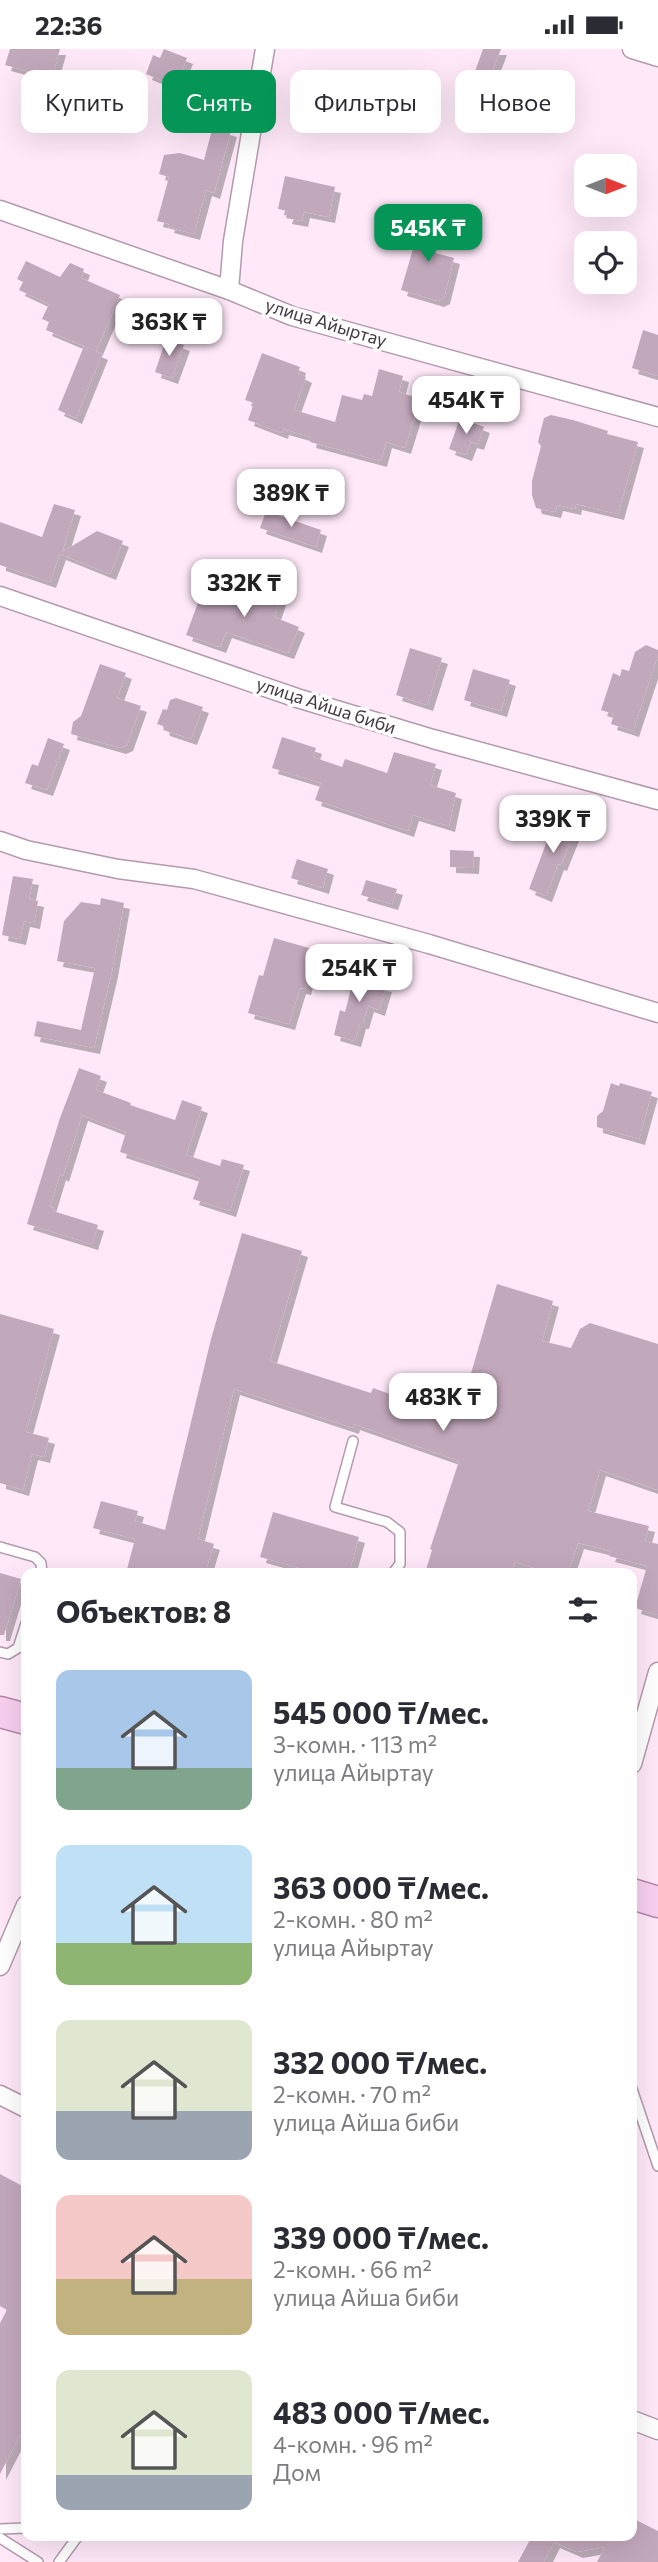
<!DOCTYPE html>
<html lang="ru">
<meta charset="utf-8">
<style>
:root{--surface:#fff;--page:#f2f2f3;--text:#2b2b33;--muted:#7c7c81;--accent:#059657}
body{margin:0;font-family:Commissioner,sans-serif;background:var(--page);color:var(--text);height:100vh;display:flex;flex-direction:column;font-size:26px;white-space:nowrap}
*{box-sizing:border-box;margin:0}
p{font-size:23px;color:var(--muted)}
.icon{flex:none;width:38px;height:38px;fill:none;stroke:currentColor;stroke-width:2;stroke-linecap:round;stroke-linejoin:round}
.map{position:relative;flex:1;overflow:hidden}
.drawer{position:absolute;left:21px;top:1519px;width:616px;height:973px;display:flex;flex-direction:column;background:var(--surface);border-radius:14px;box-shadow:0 7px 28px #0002}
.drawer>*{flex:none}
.top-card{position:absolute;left:21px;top:21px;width:616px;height:63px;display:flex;gap:14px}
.needle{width:46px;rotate:90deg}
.tools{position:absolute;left:574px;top:105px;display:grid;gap:14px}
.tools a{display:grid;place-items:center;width:63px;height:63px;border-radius:14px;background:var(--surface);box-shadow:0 7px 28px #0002;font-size:35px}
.price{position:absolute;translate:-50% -60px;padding:0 16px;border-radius:14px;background:#fff;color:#222;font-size:23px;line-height:46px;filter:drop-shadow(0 2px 4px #0008)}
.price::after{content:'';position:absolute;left:50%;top:42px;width:21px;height:16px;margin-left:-10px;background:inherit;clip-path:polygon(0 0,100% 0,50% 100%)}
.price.current{background:var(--accent);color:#fff}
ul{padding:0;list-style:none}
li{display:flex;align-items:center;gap:21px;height:175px;padding:0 35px}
li span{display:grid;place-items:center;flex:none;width:196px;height:140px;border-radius:14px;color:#555}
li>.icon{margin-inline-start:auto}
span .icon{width:84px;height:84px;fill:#fffc;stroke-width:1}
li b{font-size:30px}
h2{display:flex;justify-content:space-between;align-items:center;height:84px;padding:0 35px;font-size:30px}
.tag{padding:0 24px;border-radius:14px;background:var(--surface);box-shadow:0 7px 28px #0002;font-size:24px;line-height:63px}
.tag.current{background:var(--accent);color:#fff}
.status{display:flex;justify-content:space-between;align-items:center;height:49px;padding:0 35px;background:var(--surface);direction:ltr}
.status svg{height:19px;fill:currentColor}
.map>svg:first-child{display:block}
</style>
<div class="status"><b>22:36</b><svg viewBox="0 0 49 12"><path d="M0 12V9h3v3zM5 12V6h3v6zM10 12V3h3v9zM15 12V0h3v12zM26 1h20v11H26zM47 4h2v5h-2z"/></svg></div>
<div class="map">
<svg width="658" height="2513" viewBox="0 0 658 2513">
<defs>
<filter id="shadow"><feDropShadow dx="6" dy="6" stdDeviation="0" flood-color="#0004"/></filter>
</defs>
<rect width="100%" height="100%" fill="#ffe9f9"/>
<g fill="#c2a8bb" filter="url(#shadow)">
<path d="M10,0H60L52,29L5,16Z"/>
<path d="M164,0L187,9L176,37L146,25L153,6L160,9Z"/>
<path d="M483,0H501L487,37L472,31Z"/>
<path d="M213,77L231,82L214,144L206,141L194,185L168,178L169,175L157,172L169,128L159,125L164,106L180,104L204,111Z"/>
<path d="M285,127L335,138L329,168L304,163L302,172L286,169L288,162L278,160Z"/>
<path d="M425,159L440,165L428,202L454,209L444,249L438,252L401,241Z"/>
<path d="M26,212L60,228L70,214L84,220L81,229L120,246L96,302L46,281L49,273L42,270L49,255L19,241L23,233L17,230Z"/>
<path d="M643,281L658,286V327L632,319Z"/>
<path d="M166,290L184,296L172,329L155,323Z"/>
<path d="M84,297L102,305L76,369L58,361Z"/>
<path d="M262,304L300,318L298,324L306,328L294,361L335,373L342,346L362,351L364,345L372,347L379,320L403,327L399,343L420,350L405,399L386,393L381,412L310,393L311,388L283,380L282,384L248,371L254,354L245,351Z"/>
<path d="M551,366L573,371L608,382L607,385L638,393L618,465L576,455L575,460L557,456L555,463L536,459L532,446V432L541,397L538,393L544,369Z"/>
<path d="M460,369L484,378L478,395L471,393L466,406L449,400Z"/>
<path d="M54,455L75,461L62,503L97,482L123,492L110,525L60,505L50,533L0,516V473L42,488Z"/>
<path d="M266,462L321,481L316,498L260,479Z"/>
<path d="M248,530L283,542L274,568L299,578L288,604L226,583L220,598L186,586L202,543L240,556Z"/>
<path d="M646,596L658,601V606L633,682L611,675L614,665L601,661L613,624L620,627L622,620L629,622L635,603Z"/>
<path d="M410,599L442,609L427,656L396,646Z"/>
<path d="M100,615L126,624L117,649L141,657L127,696L120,699L71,685L73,673L81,667Z"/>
<path d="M473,620L510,631L501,662L464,651Z"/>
<path d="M176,649L203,658L191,690L164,681L163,677L157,675L163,660L167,661L170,651Z"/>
<path d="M282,688L316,699L313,708L342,718L345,710L387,724L394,703L436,715L430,736L456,744L449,777L413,766L408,782L315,751L321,734L272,719Z"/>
<path d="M48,689L64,695L47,741L25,734L32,715L38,717Z"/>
<path d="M556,768L577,776L561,816L558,815L546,847L529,840Z"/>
<path d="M450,801L474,802L473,819L450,818Z"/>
<path d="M297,810L328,820L323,839L291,829Z"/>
<path d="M13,827L33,830L29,850L38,852L34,874L24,872L20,890L2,886Z"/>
<path d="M366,831L397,840L392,855L361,846Z"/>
<path d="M101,849L124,854L112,922L94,999L34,987L37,972L81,981L95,919L57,912L64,872L81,853L100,856Z"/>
<path d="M274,889L316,901L305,940L300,939L289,975L248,964L259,926L263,927Z"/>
<path d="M356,921L378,927L376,935L386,937L379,961L368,957L363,974H360L355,992L334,986L340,961L345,963Z"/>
<path d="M79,1019L101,1027L96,1041L131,1054L130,1056L175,1071L182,1051L202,1058L186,1106L220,1117L222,1110L244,1116L230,1162L193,1150L200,1129L120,1103L126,1083L82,1066L63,1127L60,1125L50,1158L54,1159L53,1162L98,1176L92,1195L27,1175L60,1069Z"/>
<path d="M611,1034L619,1037L620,1034L652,1043L639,1090L597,1078V1067L603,1062Z"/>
<path d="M242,1184L302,1202L270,1312L371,1344L373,1339L458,1369L497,1235L553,1252L542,1292L571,1299L580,1280L590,1274L658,1295V1441L600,1421L588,1462L649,1477L645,1492L658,1495V1566L635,1559L647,1517L609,1507L611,1502L578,1494L568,1524H550L515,1513L512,1524H425L432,1501L430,1500L459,1412L354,1375L353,1379L234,1340L198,1490L214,1495L205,1524H126L135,1490L93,1479L101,1452L138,1462L135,1472L165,1481L211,1290Z"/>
<path d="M0,1265L54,1280L26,1383L49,1389L44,1408L32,1405L23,1441L0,1434Z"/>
<path d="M273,1463L359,1488L349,1524H317L260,1508Z"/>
<path d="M0,1524L21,1530L4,1586H0Z"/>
<path d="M0,2125L26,2139V2375L0,2425V2274L7,2261L0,2257Z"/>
<path d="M632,2469L658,2482V2513H597L605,2498L577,2503L554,2493L544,2513H518L532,2487H632Z"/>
</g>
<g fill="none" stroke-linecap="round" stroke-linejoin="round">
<g stroke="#b39aad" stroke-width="12">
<g id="lane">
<path d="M353,1392L335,1458L387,1473L400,1483V1515L393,1524"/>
<path d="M0,1498L35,1508L41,1514L42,1524"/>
<path d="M0,1603L8,1605L18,1599L26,1574"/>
<path d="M632,2040L658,2117"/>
<path d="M0,2480L26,2479"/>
<path d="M0,2489L38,2513"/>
<path d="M59,2513L78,2487"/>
</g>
</g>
<g stroke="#b39aad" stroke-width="21">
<g id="street">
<path d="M632,0L658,8"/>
<path d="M0,161L229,241L292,267L658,368"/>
<path d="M229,241L233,192L265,0"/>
<path d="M0,547L297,649L433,690L658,751"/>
<path d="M0,792L26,801L118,820L194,830L429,895L658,964"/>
<path d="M632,1715L658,1623"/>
<path d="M0,1917L26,1856"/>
<path d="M0,2046L26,2059"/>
<path d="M632,2371L658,2381"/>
</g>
</g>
<g stroke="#b686ab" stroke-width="33">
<g id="primary">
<path d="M0,1663L26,1670"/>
<path d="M632,1845L658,1853"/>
</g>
</g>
<use href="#lane" stroke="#fff" stroke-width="9"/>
<use href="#street" stroke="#fff" stroke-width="18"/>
<use href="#primary" stroke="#f8cfef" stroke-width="30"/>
</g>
<g text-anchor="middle" stroke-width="7" stroke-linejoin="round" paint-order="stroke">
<g font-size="18" fill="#443941" stroke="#fdfdfd">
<text transform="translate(326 274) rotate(17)" y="6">улица Айыртау</text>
<text transform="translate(326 657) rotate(18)" y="6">улица Айша биби</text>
</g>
</g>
</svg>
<div class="tools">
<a><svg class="needle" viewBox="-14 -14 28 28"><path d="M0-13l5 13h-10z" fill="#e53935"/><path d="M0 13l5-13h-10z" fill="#7c7c81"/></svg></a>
<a><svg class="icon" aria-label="locate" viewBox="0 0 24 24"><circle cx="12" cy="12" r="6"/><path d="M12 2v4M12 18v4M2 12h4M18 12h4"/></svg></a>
</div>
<b class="price current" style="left:428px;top:215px">545K ₸</b>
<b class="price" style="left:169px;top:309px">363K ₸</b>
<b class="price" style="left:466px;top:387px">454K ₸</b>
<b class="price" style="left:291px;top:480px">389K ₸</b>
<b class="price" style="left:244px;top:570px">332K ₸</b>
<b class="price" style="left:553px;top:806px">339K ₸</b>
<b class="price" style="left:359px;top:955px">254K ₸</b>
<b class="price" style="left:443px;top:1384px">483K ₸</b>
<div class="top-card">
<a class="tag">Купить</a>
<a class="tag current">Снять</a>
<a class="tag">Фильтры</a>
<a class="tag">Новое</a>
</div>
<section class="drawer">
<h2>Объектов: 8<svg class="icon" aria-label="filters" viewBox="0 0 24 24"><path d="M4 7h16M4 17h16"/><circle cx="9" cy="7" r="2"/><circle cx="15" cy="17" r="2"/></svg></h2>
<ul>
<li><span style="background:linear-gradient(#a9c7e8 70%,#7fa58c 0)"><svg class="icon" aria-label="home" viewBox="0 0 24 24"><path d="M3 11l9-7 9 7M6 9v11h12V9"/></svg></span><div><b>545 000 ₸/мес.</b><p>3-комн. · 113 m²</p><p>улица Айыртау</p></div></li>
<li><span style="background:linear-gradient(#bfe0f5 70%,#8fb573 0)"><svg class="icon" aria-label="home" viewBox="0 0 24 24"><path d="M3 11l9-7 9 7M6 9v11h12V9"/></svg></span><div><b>363 000 ₸/мес.</b><p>2-комн. · 80 m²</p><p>улица Айыртау</p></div></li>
<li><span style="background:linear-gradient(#dfe7d0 65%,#9aa5b1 0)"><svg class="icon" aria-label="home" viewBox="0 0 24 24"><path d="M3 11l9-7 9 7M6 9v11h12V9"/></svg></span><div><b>332 000 ₸/мес.</b><p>2-комн. · 70 m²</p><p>улица Айша биби</p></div></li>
<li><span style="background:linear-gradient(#f6c9c9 60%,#c2b280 0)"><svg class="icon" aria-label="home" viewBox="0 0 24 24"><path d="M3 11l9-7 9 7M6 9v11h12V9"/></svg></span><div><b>339 000 ₸/мес.</b><p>2-комн. · 66 m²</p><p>улица Айша биби</p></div></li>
<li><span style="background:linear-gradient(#dfe7d0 75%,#9aa5b1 0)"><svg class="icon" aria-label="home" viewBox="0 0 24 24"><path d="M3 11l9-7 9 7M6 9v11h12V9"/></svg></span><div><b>483 000 ₸/мес.</b><p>4-комн. · 96 m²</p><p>Дом</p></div></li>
</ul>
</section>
</div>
